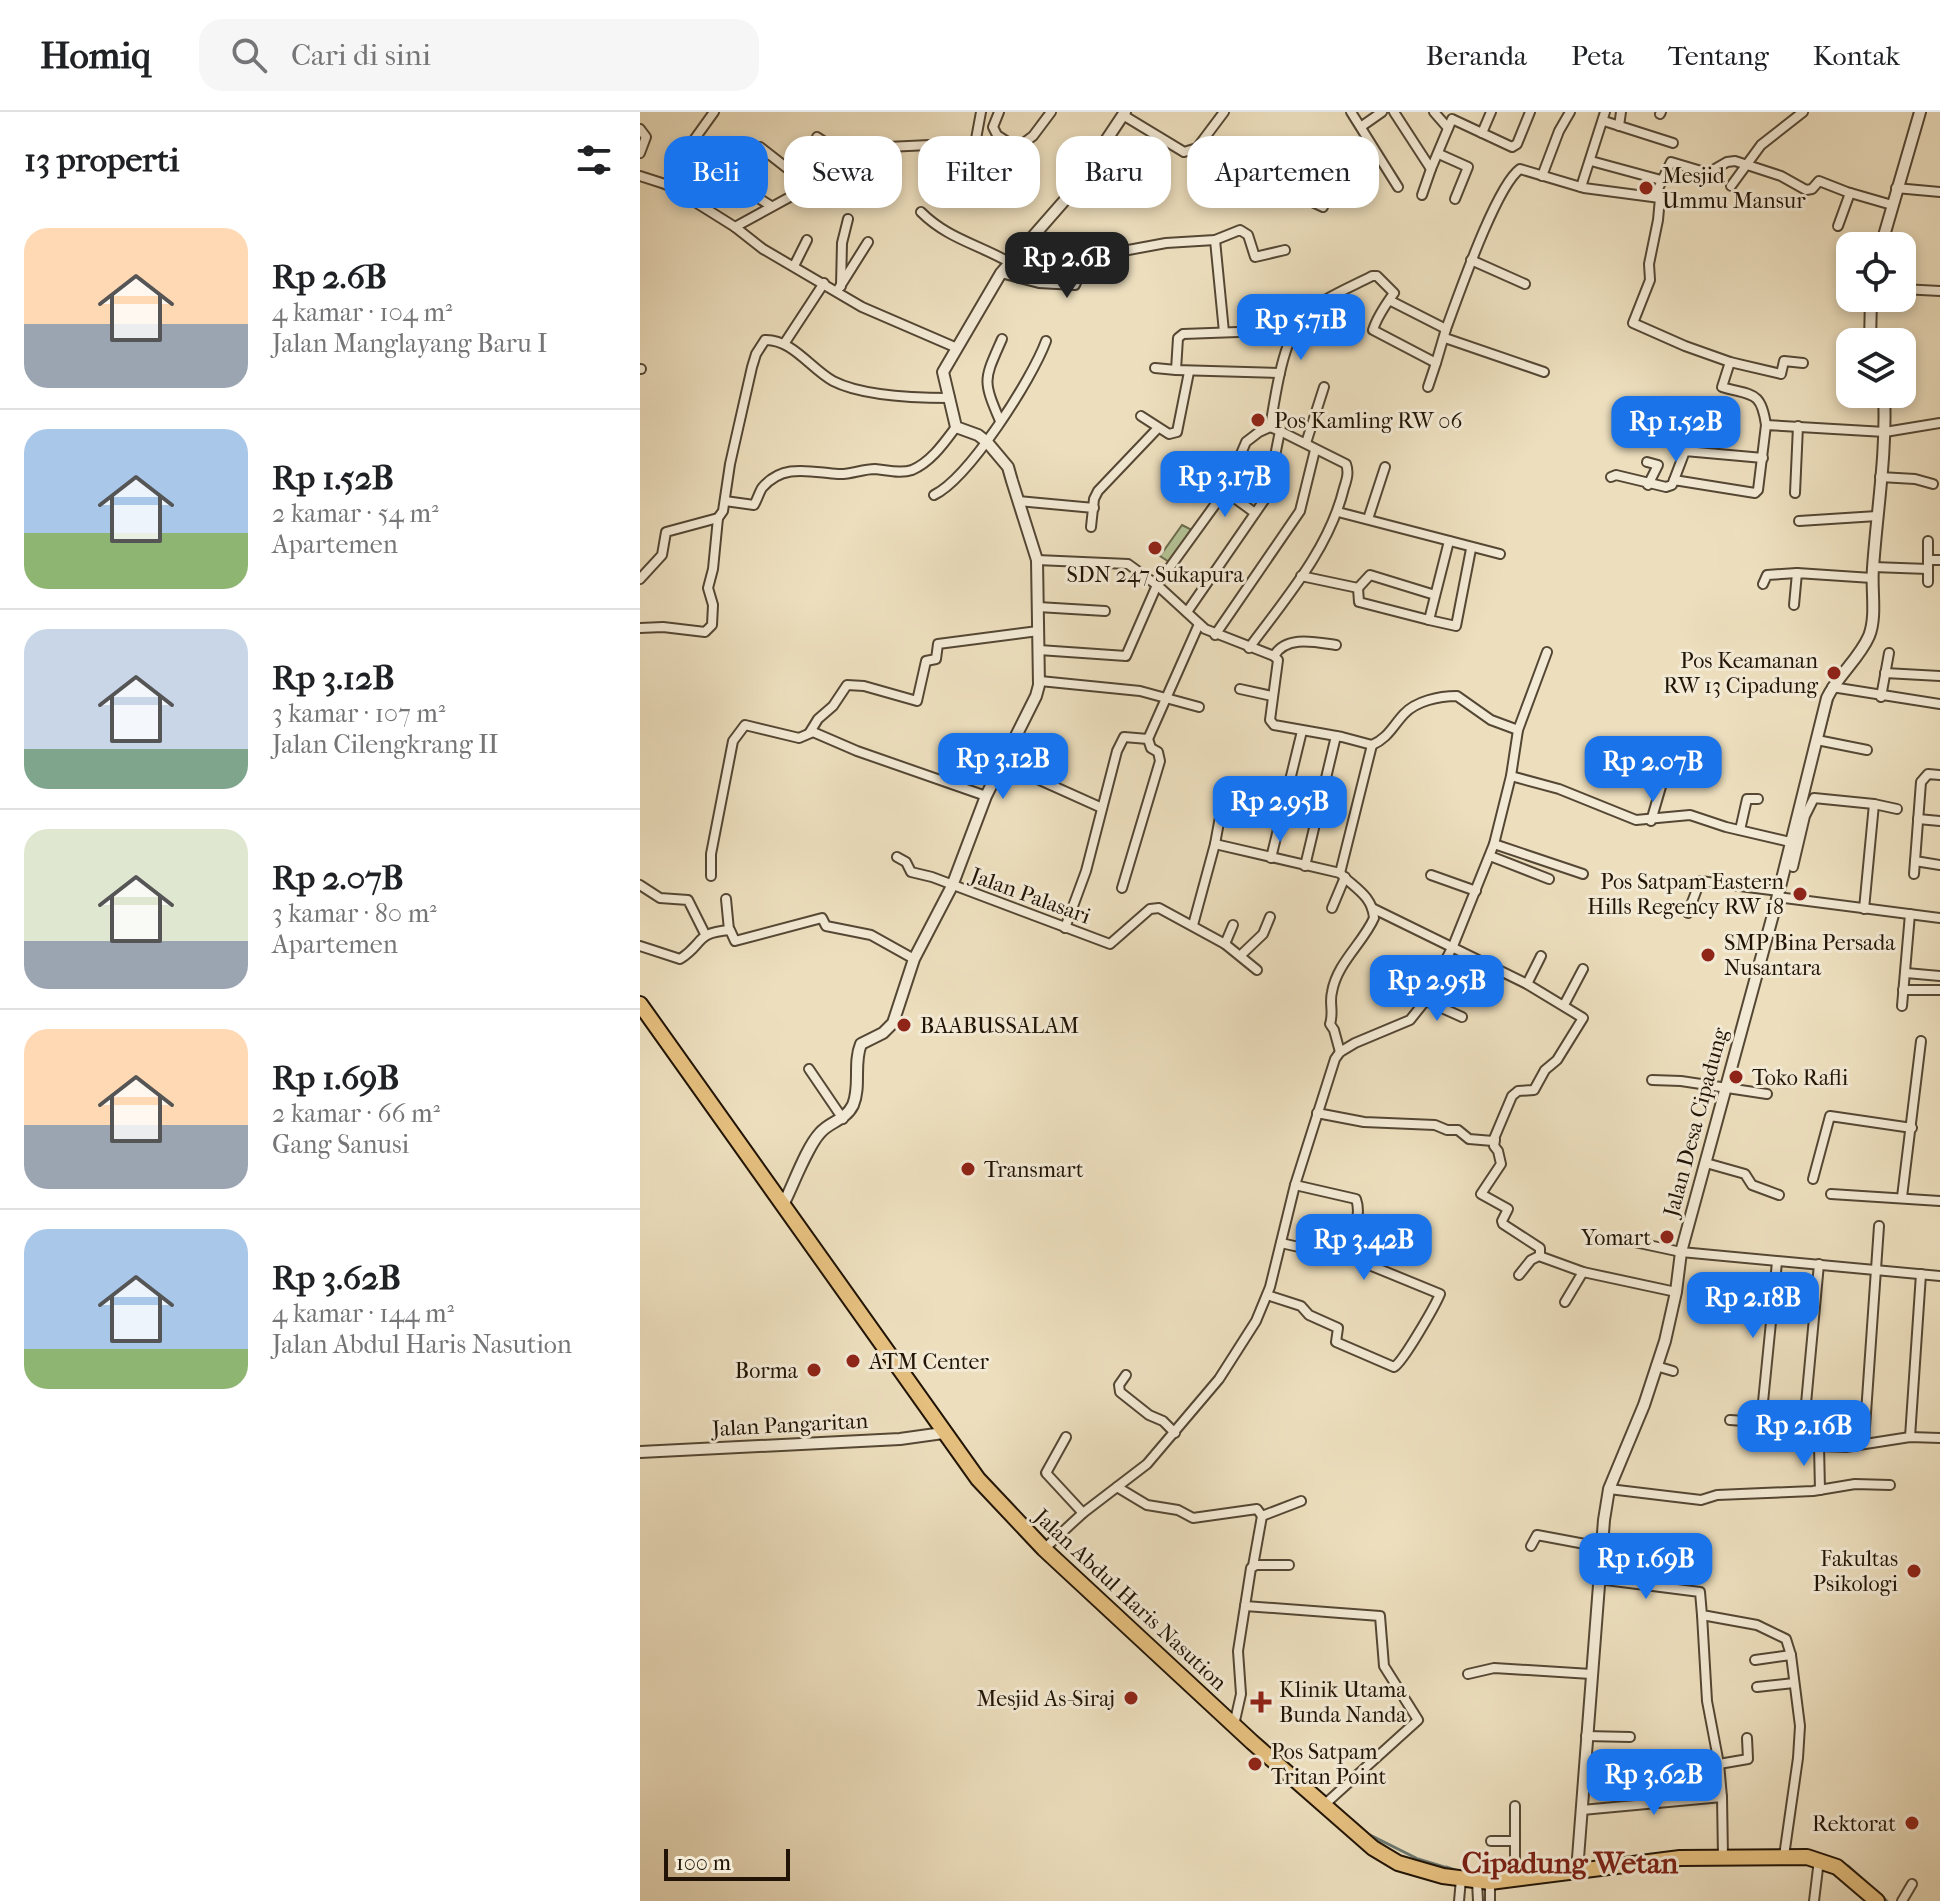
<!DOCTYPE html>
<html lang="id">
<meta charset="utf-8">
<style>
:root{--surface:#fff;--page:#f6f6f6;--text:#202124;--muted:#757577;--line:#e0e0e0;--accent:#1a73e8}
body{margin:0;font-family:"IM FELL French Canon",serif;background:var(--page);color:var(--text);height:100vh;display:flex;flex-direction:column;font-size:30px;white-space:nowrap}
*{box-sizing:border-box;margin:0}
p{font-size:26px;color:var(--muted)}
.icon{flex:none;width:44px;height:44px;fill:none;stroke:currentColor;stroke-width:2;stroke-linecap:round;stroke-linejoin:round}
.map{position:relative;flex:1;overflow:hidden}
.panel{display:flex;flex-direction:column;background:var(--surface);width:640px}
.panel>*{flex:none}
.hud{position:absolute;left:24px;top:24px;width:760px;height:72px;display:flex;gap:16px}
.buttons{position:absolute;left:1196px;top:120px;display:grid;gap:16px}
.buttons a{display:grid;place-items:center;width:80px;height:80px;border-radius:16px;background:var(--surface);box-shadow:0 4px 12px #0003;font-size:40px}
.scale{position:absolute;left:24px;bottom:20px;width:126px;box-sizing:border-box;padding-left:8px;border:4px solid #211406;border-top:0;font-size:22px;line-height:28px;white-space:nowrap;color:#211406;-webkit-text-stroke:6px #f3ead5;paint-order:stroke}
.price{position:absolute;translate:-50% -68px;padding:0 18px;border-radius:16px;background:var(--accent);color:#fff;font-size:26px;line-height:52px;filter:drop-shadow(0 2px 4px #0008)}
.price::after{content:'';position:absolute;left:50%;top:48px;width:24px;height:18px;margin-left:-12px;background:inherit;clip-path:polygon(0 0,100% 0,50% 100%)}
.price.active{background:#222;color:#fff}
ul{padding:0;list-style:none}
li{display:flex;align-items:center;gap:24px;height:200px;padding:0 24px}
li+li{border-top:2px solid var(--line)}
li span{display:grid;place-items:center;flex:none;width:224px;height:160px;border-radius:24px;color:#555}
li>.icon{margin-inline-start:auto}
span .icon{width:96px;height:96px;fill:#fffc;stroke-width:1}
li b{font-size:34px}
h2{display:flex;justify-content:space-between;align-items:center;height:96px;padding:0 24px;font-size:34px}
.chip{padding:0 28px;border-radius:24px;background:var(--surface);box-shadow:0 4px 12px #0003;font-size:28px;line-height:72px}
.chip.active{background:var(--accent);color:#fff}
header{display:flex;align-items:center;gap:48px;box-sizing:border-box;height:112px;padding:0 40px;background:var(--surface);border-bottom:2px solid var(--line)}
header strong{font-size:38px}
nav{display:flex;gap:44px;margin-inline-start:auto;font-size:28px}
.search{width:560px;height:72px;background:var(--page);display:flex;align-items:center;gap:20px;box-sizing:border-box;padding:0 28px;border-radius:24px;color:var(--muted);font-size:30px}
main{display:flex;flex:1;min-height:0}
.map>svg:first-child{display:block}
</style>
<header>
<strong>Homiq</strong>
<div class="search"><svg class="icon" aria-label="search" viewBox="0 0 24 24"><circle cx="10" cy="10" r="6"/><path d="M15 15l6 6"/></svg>Cari di sini</div>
<nav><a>Beranda</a><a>Peta</a><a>Tentang</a><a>Kontak</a></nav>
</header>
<main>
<section class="panel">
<h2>13 properti<svg class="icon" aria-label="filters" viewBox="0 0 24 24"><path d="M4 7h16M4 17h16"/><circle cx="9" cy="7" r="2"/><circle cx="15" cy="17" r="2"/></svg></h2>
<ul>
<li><span style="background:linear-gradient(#ffd9b3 60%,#9aa5b1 0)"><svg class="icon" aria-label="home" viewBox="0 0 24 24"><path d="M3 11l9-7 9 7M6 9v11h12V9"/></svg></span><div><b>Rp 2.6B</b><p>4 kamar · 104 m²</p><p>Jalan Manglayang Baru I</p></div></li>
<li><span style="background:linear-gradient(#a9c7e8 65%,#8fb573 0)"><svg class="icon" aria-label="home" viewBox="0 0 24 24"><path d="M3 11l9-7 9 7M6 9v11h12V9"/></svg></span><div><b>Rp 1.52B</b><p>2 kamar · 54 m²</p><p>Apartemen</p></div></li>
<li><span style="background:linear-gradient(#c9d6e8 75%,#7fa58c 0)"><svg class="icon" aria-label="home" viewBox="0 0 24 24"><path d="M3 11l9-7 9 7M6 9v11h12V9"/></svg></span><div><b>Rp 3.12B</b><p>3 kamar · 107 m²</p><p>Jalan Cilengkrang II</p></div></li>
<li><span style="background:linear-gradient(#dfe7d0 70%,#9aa5b1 0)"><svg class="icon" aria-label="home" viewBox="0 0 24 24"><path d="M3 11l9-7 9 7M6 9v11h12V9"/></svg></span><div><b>Rp 2.07B</b><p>3 kamar · 80 m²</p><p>Apartemen</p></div></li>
<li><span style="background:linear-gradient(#ffd9b3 60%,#9aa5b1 0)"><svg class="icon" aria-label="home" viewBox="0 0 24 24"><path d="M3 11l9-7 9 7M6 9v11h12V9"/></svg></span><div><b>Rp 1.69B</b><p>2 kamar · 66 m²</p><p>Gang Sanusi</p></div></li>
<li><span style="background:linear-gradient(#a9c7e8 75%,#8fb573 0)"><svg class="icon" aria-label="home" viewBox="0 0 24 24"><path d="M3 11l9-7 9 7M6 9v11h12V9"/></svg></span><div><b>Rp 3.62B</b><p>4 kamar · 144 m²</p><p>Jalan Abdul Haris Nasution</p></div></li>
</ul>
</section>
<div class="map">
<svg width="1300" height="1789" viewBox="0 0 1300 1789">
<rect width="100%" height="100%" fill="#eddfbe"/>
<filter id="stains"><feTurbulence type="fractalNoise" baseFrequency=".0025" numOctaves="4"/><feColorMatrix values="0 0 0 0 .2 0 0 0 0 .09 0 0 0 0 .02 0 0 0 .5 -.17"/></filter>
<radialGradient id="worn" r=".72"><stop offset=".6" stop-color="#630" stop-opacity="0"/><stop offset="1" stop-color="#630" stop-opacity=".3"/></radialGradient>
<path fill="#b4c395" stroke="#6a6c4e" stroke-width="2" d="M542,413L552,418L529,450L520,444Z"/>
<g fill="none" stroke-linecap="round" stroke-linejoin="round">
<g stroke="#6a7871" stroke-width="3">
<path d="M347,29L379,41"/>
<path d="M17,73L39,85"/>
<path d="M1182,627L1193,585"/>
<path d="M320,767L331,737"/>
<path d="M659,1047L674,1000"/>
<path d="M161,1065L178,1032"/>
<path d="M712,1708L728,1722L776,1746"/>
<path d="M778,1747L804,1755"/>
<path d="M1208,1754L1247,1789"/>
<path d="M806,1755L818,1759"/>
<path d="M837,1761L861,1762"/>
</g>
<g stroke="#544734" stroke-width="12">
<g id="minor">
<path d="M359,0L353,15L357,23L377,36L393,24L411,0"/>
<path d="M711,0L758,75"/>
<path d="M754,0L791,57L812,7L872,35L877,32L890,0"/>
<path d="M794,0L808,16"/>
<path d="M1020,2L1021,0"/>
<path d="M483,3L544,40L557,36"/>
<path d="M964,9L1033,31"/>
<path d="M722,14L742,0"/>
<path d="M979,14L981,0"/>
<path d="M0,17L6,25L0,41"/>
<path d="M842,21L851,0"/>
<path d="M177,25L212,48"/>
<path d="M120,35L170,74"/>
<path d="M557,36L594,49L652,88L664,86L683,95"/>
<path d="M557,36L584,0"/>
<path d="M799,42L828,55L815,87"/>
<path d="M951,49L1021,68"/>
<path d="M0,64L28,73L95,115L123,137L222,195L317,236"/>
<path d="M902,64L919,19L930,0"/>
<path d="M90,68L131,94"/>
<path d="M28,73L51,32L74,0"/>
<path d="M1091,74L1121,33L1163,0"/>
<path d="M941,75L965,0"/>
<path d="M1256,76L1300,80"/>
<path d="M782,83L791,57"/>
<path d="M1014,85L1031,50L1068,61L1087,50L1095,49L1141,64L1166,78L1172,77L1179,69L1207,80L1252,93"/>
<path d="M281,100C307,126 337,132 369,150"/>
<path d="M1198,114L1210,81"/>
<path d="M95,115L170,74L191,70L212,48L226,41L247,35L332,31L336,27L341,0"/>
<path d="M575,128L584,220"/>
<path d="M831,148L885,172"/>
<path d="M154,154L167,128"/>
<path d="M361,161L399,171L435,173L439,164L476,155L480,141L483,139L526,131L575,128L600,118L608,123L615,145L645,138"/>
<path d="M201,174L202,131L208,107"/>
<path d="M199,176L228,130"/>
<path d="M1262,177L1300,179"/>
<path d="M806,217C818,185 856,74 880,57L944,76L1020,86L1018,108L1009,152L1010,168L993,211L1045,234L1090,250L1141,262L1144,249L1163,251"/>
<path d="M805,226L904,260"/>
<path d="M144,232L184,171"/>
<path d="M1090,250L1082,275C1112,284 1121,278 1126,313"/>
<path d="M515,256L536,258"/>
<path d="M0,257H1"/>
<path d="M640,261L536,258L538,226L543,222L654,218"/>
<path d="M788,275L796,251"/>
<path d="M501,304L529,322L537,320L549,260"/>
<path d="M360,309C342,267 344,268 362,227"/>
<path d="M666,331L684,275"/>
<path d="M1007,350L1018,353L1008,373"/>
<path d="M561,358L586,377"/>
<path d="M971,365L976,363L1026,375L1032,373L1034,368L1115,381L1118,378L1126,313L1245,320L1300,311"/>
<path d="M1240,365L1275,367L1293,372"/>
<path d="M1034,368L1045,339L1123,346"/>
<path d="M585,379L615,401"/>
<path d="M1155,381L1158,314"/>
<path d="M294,383C329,366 392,267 406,229"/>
<path d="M85,389L114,393C117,388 119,381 122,376C143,351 170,360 198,362C210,363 222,357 235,357C247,358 260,362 272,358C291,350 304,331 316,315"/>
<path d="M378,389L454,396"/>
<path d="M698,400L860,442"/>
<path d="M728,407L745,355"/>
<path d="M1159,409L1237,404"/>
<path d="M451,415L454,387L458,379L518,316"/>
<path d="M1288,429V448"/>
<path d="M397,448L488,452L517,473L565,517L634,544L638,548L630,608L634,613L702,625L732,633C748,626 752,615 764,602C776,589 799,584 817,584L851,608L878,618"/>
<path d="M1233,455L1288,457"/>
<path d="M661,464L718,476L730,463L795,483"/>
<path d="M0,467L22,443L26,420L78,406"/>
<path d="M1288,470V448H1300"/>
<path d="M1123,472L1127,463L1157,461"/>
<path d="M718,476L719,490L789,508L809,429"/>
<path d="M1154,493L1157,461L1232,466"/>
<path d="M398,495L465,499"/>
<path d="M547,500L627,384L640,319L630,315C636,282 642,226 666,202C681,187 713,174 732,164H737L754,181C746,192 737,205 733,218L796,251L806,217L749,188"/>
<path d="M789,508L816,514L831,437"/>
<path d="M0,516L23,515L65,520L72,513L73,493L68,476L73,457L78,406L83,399L90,352L112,255L116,242L125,228C152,227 171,257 193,269C222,284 278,286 310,286"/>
<path d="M575,523L660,399L675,338"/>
<path d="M609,536C646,486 689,437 704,376C707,367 709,360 706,352L640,319"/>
<path d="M399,538L486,544L517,473L585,379L606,330L619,320L630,315"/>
<path d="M634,544C646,523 675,530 696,533"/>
<path d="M1245,561L1300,564"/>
<path d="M400,569L500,579L559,595"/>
<path d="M1192,575L1300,592"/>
<path d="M600,577L632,584"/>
<path d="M1241,585L1249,541"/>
<path d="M170,620L178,607L193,594L207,573L224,574L277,589L286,549L296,547L298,532L398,519"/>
<path d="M1177,628L1227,638"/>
<path d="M362,651L462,696"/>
<path d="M1300,663L1288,662L1281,670L1275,749L1300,753"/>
<path d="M871,664L919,677L996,708L1050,703L1086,715L1150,730"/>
<path d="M582,702L614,708"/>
<path d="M1278,707L1300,709"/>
<path d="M1011,709L1025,661L1044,632"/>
<path d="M1100,718L1107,687H1118"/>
<path d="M575,732L700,761C714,776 732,783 734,806C723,831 697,851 692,880C689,891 694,900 690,912L694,918L700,940"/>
<path d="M854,732L943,762"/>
<path d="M850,744L909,767"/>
<path d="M257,745L266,750L271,760L292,765L470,832L510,797L519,796L585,832L617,858"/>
<path d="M631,746L662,619"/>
<path d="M665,754L696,624"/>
<path d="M1153,755L1165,704L1174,686L1234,692L1257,697"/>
<path d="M700,761L732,633"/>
<path d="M1274,762L1275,749"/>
<path d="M791,763L836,779"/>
<path d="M71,764V742L93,629L105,613L159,626L173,620L217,639L346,684"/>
<path d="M0,773L20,786L48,788L65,822"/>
<path d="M482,776L520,649L518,640L511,636L508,627"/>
<path d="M1137,785L1300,806"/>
<path d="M86,787L89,818"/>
<path d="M692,796L705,765"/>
<path d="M1224,797L1234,692"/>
<path d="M1048,801L1060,769L1139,779"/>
<path d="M553,813L575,732L586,672"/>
<path d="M425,816L446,759L477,639L484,625L508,627L559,512"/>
<path d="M585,832L593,813"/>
<path d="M0,834L40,847C65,831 54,821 90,818L95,829L182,806L186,814L231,823L274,847"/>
<path d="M601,843L623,822L630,805"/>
<path d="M1266,861L1300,864"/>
<path d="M887,872L901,844"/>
<path d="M1263,878H1300"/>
<path d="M784,888L822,905"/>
<path d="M924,893L943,857"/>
<path d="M1262,894L1270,802"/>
<path d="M169,957L203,1007"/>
<path d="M1012,968L1041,969L1127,982"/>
<path d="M677,1001L724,1010L795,1013L807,1018H818L829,1027L853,1029L872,984L878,979L894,978L905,958L917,948L943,906L887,872L732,796"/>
<path d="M855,1028L854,1034L858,1039L861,1052L841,1082L868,1097L862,1109L863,1112L900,1136V1144"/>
<path d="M1066,1051L1105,1062L1112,1073L1139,1083"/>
<path d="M1173,1067L1190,1004L1272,1016"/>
<path d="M655,1073L716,1087C722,1104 713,1123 706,1138L696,1142"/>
<path d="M1191,1082L1300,1089"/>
<path d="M1262,1085L1281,929"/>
<path d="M985,1128L1041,1140L1300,1164"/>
<path d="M879,1163L891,1148L899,1144L943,1160L1036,1180"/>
<path d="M627,1183L661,1194L669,1203L698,1216L696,1230L754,1255C763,1250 795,1194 800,1182L717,1148L641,1131"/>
<path d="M925,1190L943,1160"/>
<path d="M1016,1254L1033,1259"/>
<path d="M486,1263L479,1273L480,1280L509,1303L523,1309L535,1321"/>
<path d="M1090,1308L1164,1313"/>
<path d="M1121,1310L1137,1150"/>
<path d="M1166,1324L1164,1313L1179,1152"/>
<path d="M426,1325L406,1361L443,1401"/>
<path d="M1270,1325L1281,1162"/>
<path d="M1224,1330L1239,1114"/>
<path d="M477,1375L507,1393L538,1398L553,1406L617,1397L622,1404L661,1389"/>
<path d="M969,1377L1061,1388L1077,1383L1173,1379L1215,1372L1250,1373"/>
<path d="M1180,1378L1179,1334L1206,1335L1270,1325L1300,1326"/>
<path d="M891,1434L897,1423L961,1435"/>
<path d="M404,1437L443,1401L507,1352L579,1267L616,1209L630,1175L655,1073L695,947L700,940L715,931L770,908L782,893L813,834L854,732L871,664L878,618L907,540"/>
<path d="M613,1454L622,1404"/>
<path d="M958,1467L1060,1480L1062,1503L1117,1513L1146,1527L1151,1543L1160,1614L1158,1646L1144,1744"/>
<path d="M605,1494L740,1504L744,1554L778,1608L684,1693"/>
<path d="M1062,1503L1067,1589L1079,1652L1082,1685L1083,1745"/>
<path d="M1115,1548L1151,1543"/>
<path d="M828,1562L854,1556L951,1562"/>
<path d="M1117,1575L1154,1571"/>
<path d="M594,1613L601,1582L598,1539L611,1456L616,1453H649"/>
<path d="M946,1624L990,1625"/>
<path d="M945,1649L1012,1653"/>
<path d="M1079,1652L1108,1647L1107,1626"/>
<path d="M875,1694V1767"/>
<path d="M942,1698L1082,1685"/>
<path d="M851,1729H874"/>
<path d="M837,1769L838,1789"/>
<path d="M819,1789L821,1767"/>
<path d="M850,1789V1770"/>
<path d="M1174,1789L1179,1748"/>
<path d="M1262,1789L1272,1772"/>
</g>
</g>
<g stroke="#544734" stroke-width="14">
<g id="tertiary">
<path d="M1241,134L1280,0"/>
<path d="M1230,230L1231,186"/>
<path d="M143,1093C153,1074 166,1036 180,1021C190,1009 205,1009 213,993C221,974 213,951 221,932L243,921L253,911L274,847L312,774L346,684L396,584L399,573L397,448L372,369L368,355L347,330L338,323L316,315L303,260L361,161L431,81L485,0"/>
<path d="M0,1340L260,1327L303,1321"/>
<path d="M937,1759L964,1408L969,1377L1004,1293L1025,1229L1036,1180L1041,1140L1134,799L1187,586C1198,563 1219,547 1229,524C1237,504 1231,477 1233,456C1237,398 1247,340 1244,282"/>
</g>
</g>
<g stroke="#211406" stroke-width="18">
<path id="trunk" d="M0,892L338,1367L404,1437L612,1630L733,1736L758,1751L803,1764L850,1770L1040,1746L1167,1745L1197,1755L1237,1789"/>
</g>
<use href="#minor" stroke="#f3ead5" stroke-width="8"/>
<use href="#tertiary" stroke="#f3ead5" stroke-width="10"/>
<use href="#trunk" stroke="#e6c07f" stroke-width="14"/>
</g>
<g fill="#8f2418" stroke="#f3ead5" stroke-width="3">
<circle cx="1006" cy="76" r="8"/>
<circle cx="618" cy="308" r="8"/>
<circle cx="515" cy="436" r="8"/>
<circle cx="1194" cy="561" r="8"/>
<circle cx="1160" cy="782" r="8"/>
<circle cx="1068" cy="843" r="8"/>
<circle cx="264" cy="913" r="8"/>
<circle cx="1096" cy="965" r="8"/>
<circle cx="328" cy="1057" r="8"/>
<circle cx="1027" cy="1125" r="8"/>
<circle cx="213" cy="1249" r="8"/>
<circle cx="174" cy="1258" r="8"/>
<circle cx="1274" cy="1459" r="8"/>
<circle cx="491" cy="1586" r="8"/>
<path d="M617 1578h8v8h8v8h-8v8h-8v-8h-8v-8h8z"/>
<circle cx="615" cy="1652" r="8"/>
<circle cx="1272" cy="1711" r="8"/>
</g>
<g text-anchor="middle" stroke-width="6" stroke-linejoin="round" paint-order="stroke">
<g font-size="22" fill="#211406" stroke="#f3ead5" text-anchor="start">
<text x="1022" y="71">Mesjid<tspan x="1022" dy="25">Ummu Mansur</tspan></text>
<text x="634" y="316">Pos Kamling RW 06</text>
<text x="515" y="470" text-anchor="middle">SDN 247 Sukapura</text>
<text x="1178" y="556" text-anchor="end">Pos Keamanan<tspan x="1178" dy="25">RW 13 Cipadung</tspan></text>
<text x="1144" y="777" text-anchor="end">Pos Satpam Eastern<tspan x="1144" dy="25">Hills Regency RW 18</tspan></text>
<text x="1084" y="838">SMP Bina Persada<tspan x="1084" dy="25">Nusantara</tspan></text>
<text x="280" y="921">BAABUSSALAM</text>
<text x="1112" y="973">Toko Rafli</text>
<text x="344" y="1065">Transmart</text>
<text x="1011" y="1133" text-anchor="end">Yomart</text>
<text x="229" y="1257">ATM Center</text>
<text x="158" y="1266" text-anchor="end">Borma</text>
<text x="1258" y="1454" text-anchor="end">Fakultas<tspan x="1258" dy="25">Psikologi</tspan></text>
<text x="639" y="1585">Klinik Utama<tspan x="639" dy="25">Bunda Nanda</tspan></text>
<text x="475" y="1594" text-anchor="end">Mesjid As-Siraj</text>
<text x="631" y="1647">Pos Satpam<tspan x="631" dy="25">Tritan Point</tspan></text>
<text x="1256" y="1719" text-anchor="end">Rektorat</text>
</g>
<g font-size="22" fill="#211406" stroke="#f3ead5">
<text transform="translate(391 783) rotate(20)" y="8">Jalan Palasari</text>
<text transform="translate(1055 1010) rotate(-75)" y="8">Jalan Desa Cipadung</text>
<text transform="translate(150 1312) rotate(-3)" y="8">Jalan Pangaritan</text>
<text transform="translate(491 1487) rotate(43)" y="8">Jalan Abdul Haris Nasution</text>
</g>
<g font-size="30" font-weight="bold" fill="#7a1f14" stroke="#f3ead5">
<text x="930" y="1761">Cipadung Wetan</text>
</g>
</g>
<rect width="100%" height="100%" filter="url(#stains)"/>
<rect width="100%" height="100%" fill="url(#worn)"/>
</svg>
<div class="buttons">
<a><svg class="icon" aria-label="locate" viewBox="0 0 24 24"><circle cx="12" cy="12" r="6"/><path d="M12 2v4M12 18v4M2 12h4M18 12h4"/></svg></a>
<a><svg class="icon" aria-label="layers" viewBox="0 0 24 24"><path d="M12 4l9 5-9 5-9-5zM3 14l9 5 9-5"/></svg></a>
</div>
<div class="scale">100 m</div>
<b class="price active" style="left:427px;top:188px">Rp 2.6B</b>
<b class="price" style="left:661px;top:250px">Rp 5.71B</b>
<b class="price" style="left:1036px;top:352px">Rp 1.52B</b>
<b class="price" style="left:585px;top:407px">Rp 3.17B</b>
<b class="price" style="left:363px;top:689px">Rp 3.12B</b>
<b class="price" style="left:1013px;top:692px">Rp 2.07B</b>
<b class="price" style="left:640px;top:732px">Rp 2.95B</b>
<b class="price" style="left:797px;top:911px">Rp 2.95B</b>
<b class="price" style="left:724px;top:1170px">Rp 3.42B</b>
<b class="price" style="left:1113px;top:1228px">Rp 2.18B</b>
<b class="price" style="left:1164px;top:1356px">Rp 2.16B</b>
<b class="price" style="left:1006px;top:1489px">Rp 1.69B</b>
<b class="price" style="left:1014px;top:1705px">Rp 3.62B</b>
<div class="hud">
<a class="chip active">Beli</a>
<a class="chip">Sewa</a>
<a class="chip">Filter</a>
<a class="chip">Baru</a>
<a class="chip">Apartemen</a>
</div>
</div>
</main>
